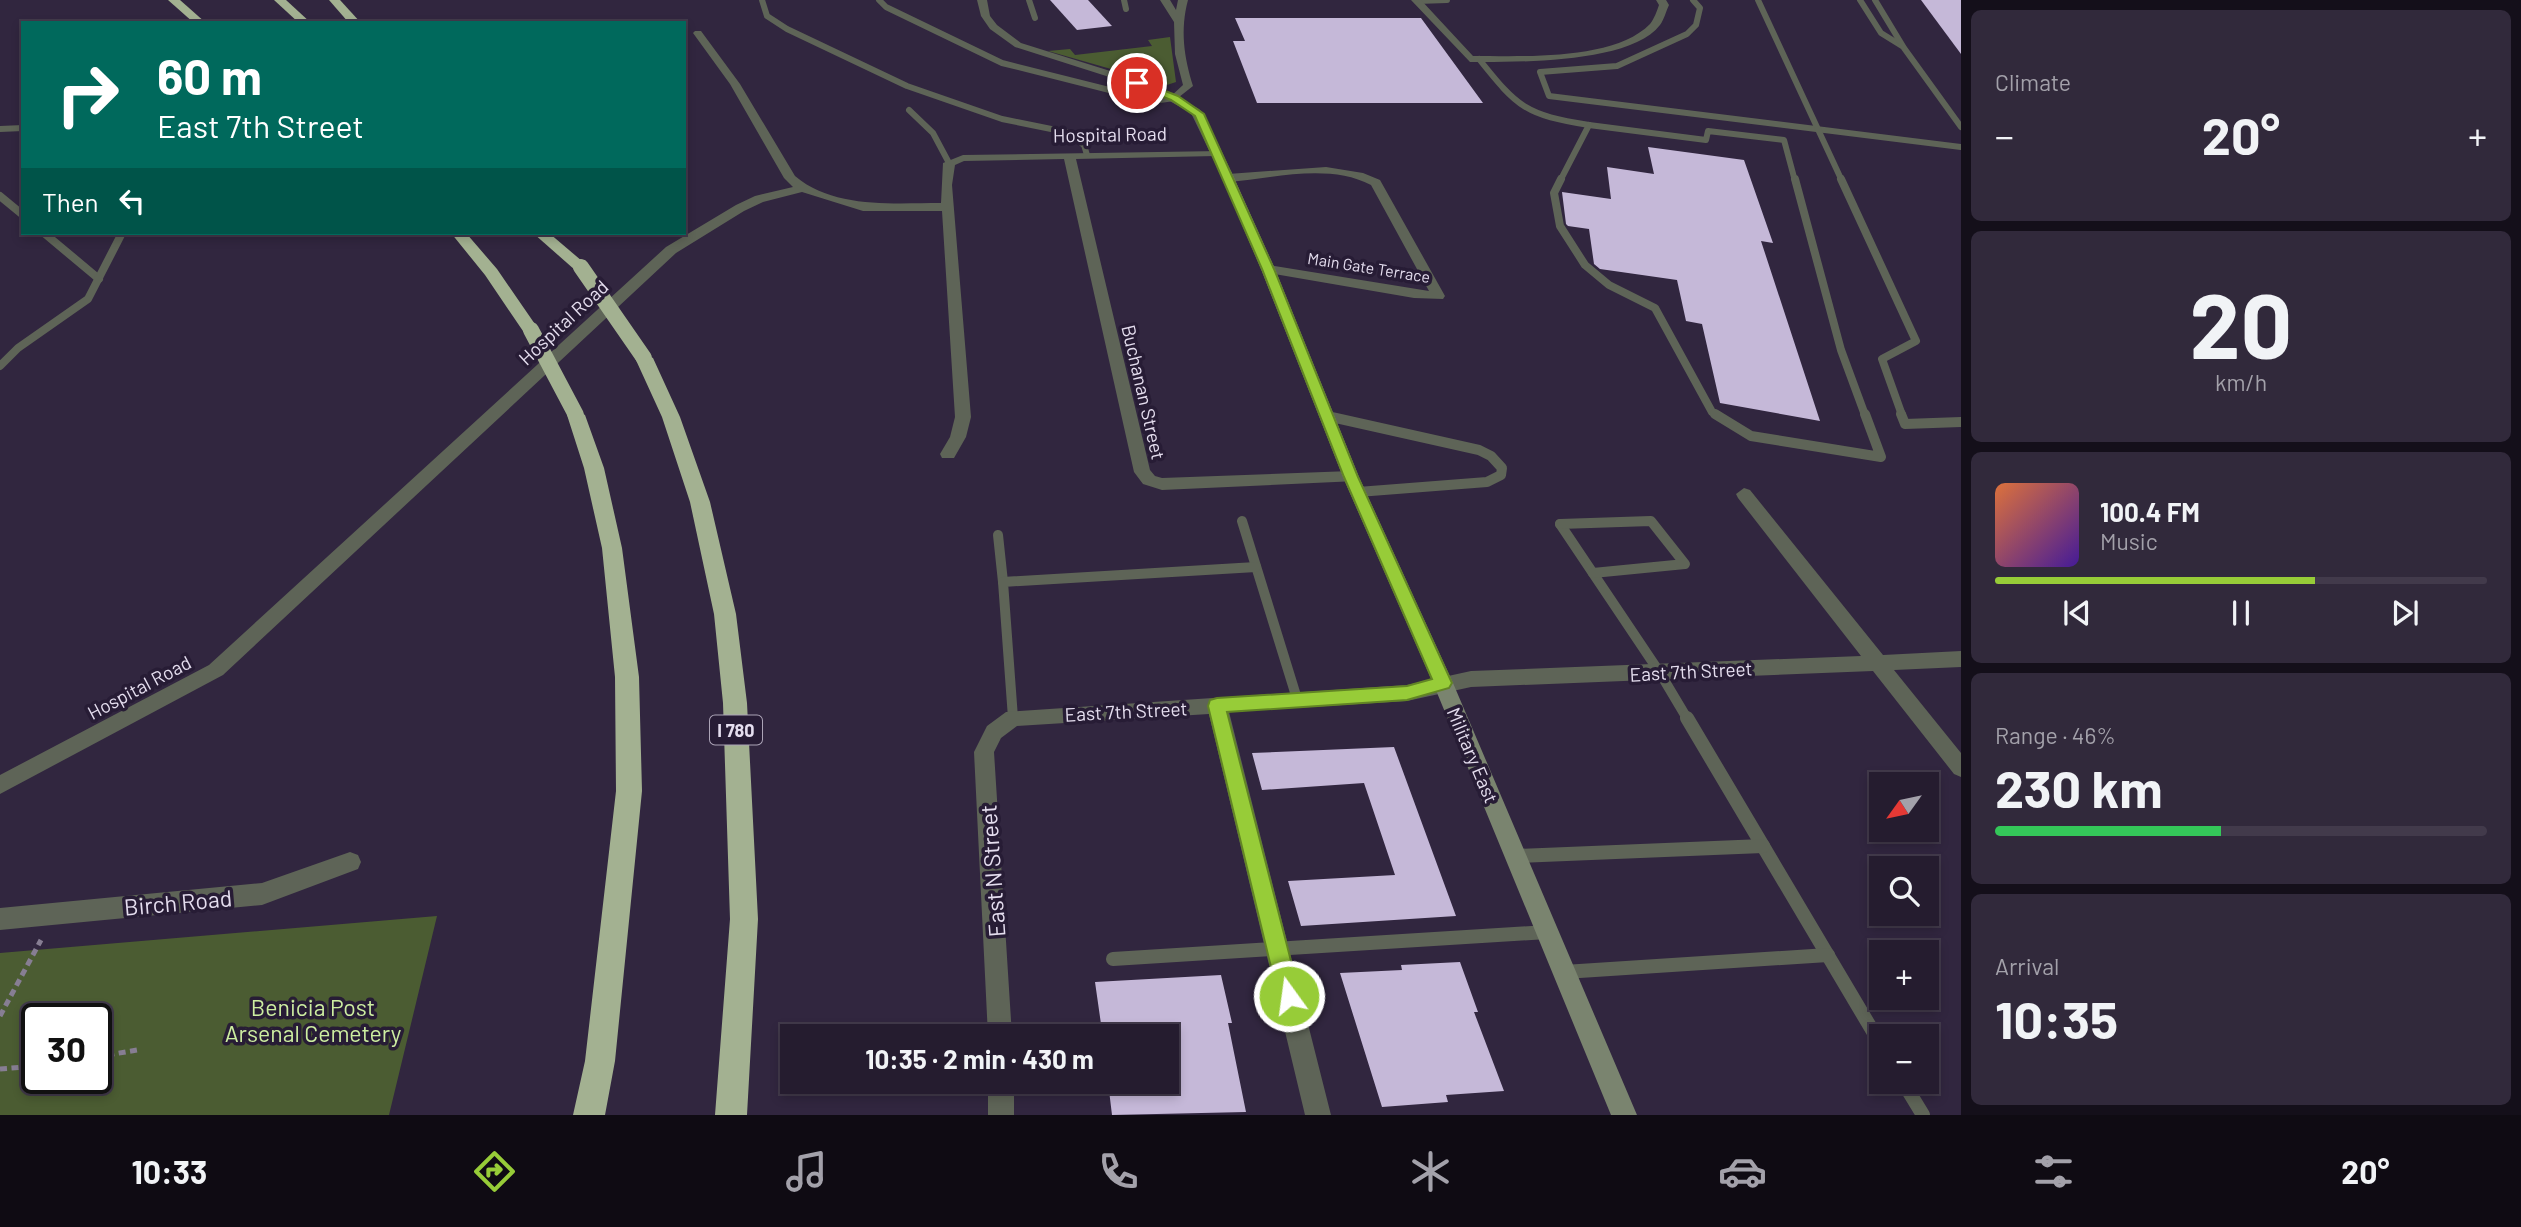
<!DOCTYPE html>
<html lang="en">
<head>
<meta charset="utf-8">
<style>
  :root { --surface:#251c2f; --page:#31293b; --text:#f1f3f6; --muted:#a3a1aa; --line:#423a4b; --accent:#97cc38 }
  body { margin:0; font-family:Barlow,sans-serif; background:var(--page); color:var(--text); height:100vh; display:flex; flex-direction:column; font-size:26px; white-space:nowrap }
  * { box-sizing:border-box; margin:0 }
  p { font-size:23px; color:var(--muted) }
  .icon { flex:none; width:38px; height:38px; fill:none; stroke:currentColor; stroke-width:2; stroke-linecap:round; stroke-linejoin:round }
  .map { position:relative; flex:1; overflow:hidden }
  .panel { display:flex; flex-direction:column; gap:10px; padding:10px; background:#140f1a; width:560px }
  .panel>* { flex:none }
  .banner { position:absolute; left:21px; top:21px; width:665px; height:214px; border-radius:0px; box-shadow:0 4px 10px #0003,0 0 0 2px var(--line); background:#00695c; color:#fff; overflow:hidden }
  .needle { width:46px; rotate:237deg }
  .buttons { position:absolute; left:1869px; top:772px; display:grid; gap:14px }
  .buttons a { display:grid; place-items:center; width:70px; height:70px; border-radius:0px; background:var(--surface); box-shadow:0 4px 10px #0003,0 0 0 2px var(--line); font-size:35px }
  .speed { position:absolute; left:21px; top:1003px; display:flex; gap:14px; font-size:35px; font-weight:700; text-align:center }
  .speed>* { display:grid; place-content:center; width:91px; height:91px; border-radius:50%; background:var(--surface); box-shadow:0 4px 10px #0003,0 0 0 2px var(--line); line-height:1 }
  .speed .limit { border:4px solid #111; border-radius:10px; background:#fff; color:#111 }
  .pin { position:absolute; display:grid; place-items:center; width:60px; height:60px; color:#fff; margin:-30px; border:4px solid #fff; border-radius:50%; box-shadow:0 2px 7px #0007 }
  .me { position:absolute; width:77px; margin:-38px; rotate:346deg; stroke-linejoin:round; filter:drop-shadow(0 0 5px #0008) }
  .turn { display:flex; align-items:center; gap:24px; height:147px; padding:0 21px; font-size:32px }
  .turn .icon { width:91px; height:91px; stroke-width:2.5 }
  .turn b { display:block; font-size:49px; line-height:60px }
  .then { display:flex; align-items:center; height:66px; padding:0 21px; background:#0003; gap:14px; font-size:26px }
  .big { font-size:52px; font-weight:700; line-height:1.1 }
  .panel .widget { flex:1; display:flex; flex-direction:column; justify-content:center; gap:10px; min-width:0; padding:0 24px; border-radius:10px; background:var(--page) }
  .panel .dial { align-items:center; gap:0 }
  .dial b { font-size:91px; line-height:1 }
  .song { display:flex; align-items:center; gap:21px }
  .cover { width:84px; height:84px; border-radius:10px; background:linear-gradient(135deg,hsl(20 70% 55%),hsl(260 70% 35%)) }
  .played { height:7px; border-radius:4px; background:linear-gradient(90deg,var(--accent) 65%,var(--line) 65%) }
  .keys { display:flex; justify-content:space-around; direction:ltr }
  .heat { display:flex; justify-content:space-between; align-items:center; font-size:38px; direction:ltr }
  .charge { height:10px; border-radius:5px; background:linear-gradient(90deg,#34c759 46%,var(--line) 0) }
  .trip { position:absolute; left:780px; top:1024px; width:399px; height:70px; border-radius:0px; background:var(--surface); box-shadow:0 4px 10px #0003,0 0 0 2px var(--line); font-weight:700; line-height:70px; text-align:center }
  .tabs { display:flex; height:112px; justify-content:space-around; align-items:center; background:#0f0b13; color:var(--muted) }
  .tabs .icon { width:49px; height:49px }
  .tabs .on { color:var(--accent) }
  .tabs b { font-size:32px; color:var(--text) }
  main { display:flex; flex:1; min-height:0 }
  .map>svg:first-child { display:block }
  .green { fill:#4b5c32; fill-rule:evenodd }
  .building { fill:#c5b8d8 }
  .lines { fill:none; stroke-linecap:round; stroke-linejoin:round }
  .path { stroke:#877e93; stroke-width:5; stroke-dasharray:7 4.5; stroke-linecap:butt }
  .service-far3 { stroke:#5e6457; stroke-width:6 }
  .service-far2 { stroke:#5e6457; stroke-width:8 }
  .service-far1 { stroke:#5e6457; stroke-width:10 }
  .service { stroke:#5e6457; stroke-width:14 }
  .minor { fill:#5e6457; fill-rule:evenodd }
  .tertiary { fill:#5e6457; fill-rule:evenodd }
  .secondary { fill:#7a846f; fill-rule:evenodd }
  .motorway { fill:#a3b191; fill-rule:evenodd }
  .motorway-bridge { stroke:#a3b191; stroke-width:16 }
  .route { fill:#97cc38; stroke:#628524; stroke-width:2 }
  .labels { text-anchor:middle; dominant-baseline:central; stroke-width:7; stroke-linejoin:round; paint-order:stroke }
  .far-street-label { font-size:16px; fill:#e5deef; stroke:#271c35 }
  .shield { fill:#271c35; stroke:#aca4b7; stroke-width:2 }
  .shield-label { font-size:18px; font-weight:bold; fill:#e5deef }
  .street-label { font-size:19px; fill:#e5deef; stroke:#271c35 }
  .near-street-label { font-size:23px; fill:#e5deef; stroke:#271c35 }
  .near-park-label { font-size:23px; fill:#cdeea1; stroke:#271c35 }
</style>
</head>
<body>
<main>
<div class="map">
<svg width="1961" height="1115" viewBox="0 0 1961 1115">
  <rect width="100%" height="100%" fill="#31263f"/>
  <g class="green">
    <path d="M1170,37L1176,82L1167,85L1048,51L1070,49L1075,55L1152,46L1148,40Z"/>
    <path d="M437,916L389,1115H0V953ZM37,1018H96V1078H37Z"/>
  </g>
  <g class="building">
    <path d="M1050,0H1088L1112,26L1077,30Z"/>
    <path d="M1921,0H1961V54Z"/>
    <path d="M1235,18H1421L1483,103H1257L1233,41H1245Z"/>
    <path d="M1648,147L1744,160L1773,243L1761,241L1820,421L1720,403L1702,324L1686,321L1677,280L1600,269L1594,264L1589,229L1568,226L1566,224L1562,192L1611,199L1607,167L1654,174Z"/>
    <path d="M1394,747L1456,916L1301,926L1288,881L1395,875L1364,783L1262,790L1252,753Z"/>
    <path d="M1460,962L1478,1012H1474L1504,1091L1446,1095L1448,1102L1382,1107L1340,973L1402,970L1401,965Z"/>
    <path d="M1221,975L1232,1023H1228L1246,1112L1112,1115L1108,1082H1167V1027L1102,1031L1095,982Z"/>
  </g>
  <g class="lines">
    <g class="path">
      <path d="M0,1016L41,940"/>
      <path d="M96,1057L137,1050"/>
      <path d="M0,1069L37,1066"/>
    </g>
    <g class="service-far3">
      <path d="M762,0L767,16L787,29L907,86L1002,119L1066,132L1084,145L1087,155"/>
      <path d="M879,0L886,7L1002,63L1153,101L1174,98"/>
      <path d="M1029,0L1035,18"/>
      <path d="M1124,0L1126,9"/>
      <path d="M1693,0L1700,8L1696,25L1687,34L1617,66L1540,72L1549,96L1961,147"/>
      <path d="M1758,0L1842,181"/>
      <path d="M1860,0L1881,33L1902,46"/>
      <path d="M1875,0L1904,48L1961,127"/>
      <path d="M1417,1L1447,0"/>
      <path d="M1479,59C1518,108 1526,115 1589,125"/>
      <path d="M909,110L933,133L949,163"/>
      <path d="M1589,125L1706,140L1708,131L1784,140L1795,181"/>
      <path d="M0,129L23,128"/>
      <path d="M1560,181L1589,125"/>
    </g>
    <g class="service-far2">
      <path d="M1561,179L1554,193L1560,226L1585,265L1609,285L1655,308L1712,412L1718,415"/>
      <path d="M1795,179L1841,350L1865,415"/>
      <path d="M1841,179L1916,341L1882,359L1902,415"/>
      <path d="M0,196L23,215"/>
      <path d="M44,233L99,279"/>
      <path d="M0,366L18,348L88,299L122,233"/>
    </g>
    <g class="service-far1">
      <path d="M1715,414L1751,436L1881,457L1865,414"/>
      <path d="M1901,414L1905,424L1961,422"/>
      <path d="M1327,416L1479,450L1491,456L1502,468L1501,475L1487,482L1358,492"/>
      <path d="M1242,521L1298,702"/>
      <path d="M1560,524L1660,673L1688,720"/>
      <path d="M1560,524L1651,521L1685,564L1593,573"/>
      <path d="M998,535L1003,582"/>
      <path d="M1013,718L1003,582L1256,567"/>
    </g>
    <g class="service">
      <path d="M1687,718L1881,1045"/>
      <path d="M1516,856L1763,846"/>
      <path d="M1113,959L1547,932"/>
      <path d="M1564,972L1828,955"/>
      <path d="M1903,1082L1923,1115"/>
    </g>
    <g class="minor">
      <path d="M1160,0H1170L1176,10L1178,0H1188C1180,30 1184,57 1193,86L1174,101L1169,98L1183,85L1175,54L1174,22Z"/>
      <path d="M1411,0H1421L1473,56C1521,56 1614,61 1650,24C1654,19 1657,11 1659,5L1656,0H1666L1669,5C1666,11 1664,20 1660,25C1630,64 1515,62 1470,62Z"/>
      <path d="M695,31H701L740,84L795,176C834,209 893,203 941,203L943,163L963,155L1220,151V155L1216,156L1076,159L1150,470L1155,476L1162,478L1351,471L1359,477L1357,481L1162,490L1143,484L1134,472L1064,159L964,161L955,165L952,185L971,417L966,437L954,458H942L940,454L950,437L955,417L942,211H863L802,192L763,202L744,211L676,253L223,675L0,794V775L209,665L666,247L736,205L755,196L793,187L784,178L730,84L693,33Z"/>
      <path d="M1326,167L1363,173L1380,180L1445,296L1443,299L1414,298L1263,272L1261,269L1268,265L1429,291L1371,185C1329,163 1274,178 1228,182L1222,178L1228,174Z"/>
      <path d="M1744,488L1750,490L1883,655L1961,651V667L1894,670L1961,753V777L1954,774L1873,671L1471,687L1407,701L1229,712L1331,1115H1305L1209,714L1017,726L1001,738L994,752L1012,1036H988L974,752L987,726L1006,712L1407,685L1471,671L1861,656L1738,498L1736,494Z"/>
      <path d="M350,852L358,855L361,862L358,869L262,905L0,930V908L262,883Z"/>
      <rect x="988" y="1082" width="26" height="33"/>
    </g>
    <path class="tertiary" d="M977,0H987L990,16L997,25L1021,43L1158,86L1199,109L1204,114L1231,171L1225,174L1219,171L1191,113L1150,90L1015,47L990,29L981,16Z"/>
    <path class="secondary" d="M1225,168L1231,171L1275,269L1359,477L1453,683L1637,1115H1611L1433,683L1343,477L1261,269L1219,171Z"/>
    <g class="motorway">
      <path d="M168,0H180L206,23H194Z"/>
      <path d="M274,0H286L311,23H299Z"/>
      <path d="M329,0H340L361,23H349Z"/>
      <path d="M451,233H466L497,269L539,330L537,334H525L485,275Z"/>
      <path d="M533,233H549L589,267L587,270H575Z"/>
      <path d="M644,353L653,358L680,417L710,502L736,614L747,703L758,919L747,1115H715L730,919L723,703L714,614L690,502L662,417L635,358Z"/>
      <path d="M576,409L585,415L604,468L622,548L639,677L642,791L615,1061L605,1115H573L585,1061L616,791L615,677L602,548L584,468L567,415Z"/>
    </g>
    <g class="motorway-bridge">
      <path d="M581,267L644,358"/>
      <path d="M531,330L576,415"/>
    </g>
  </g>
  <path class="route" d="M1133,81H1140L1178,96L1204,114L1274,269L1358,477L1452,683L1449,688L1407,700L1227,712L1300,996L1297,1004L1289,1007L1281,1004L1278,996L1208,706L1210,700L1217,698L1407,686L1432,679L1344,477L1262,269L1195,116L1171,100L1133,85Z"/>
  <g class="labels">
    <g class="far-street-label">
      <text transform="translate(1369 267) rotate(9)">Main Gate Terrace</text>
    </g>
    <rect class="shield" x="710" y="715.5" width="52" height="29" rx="5"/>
    <g class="shield-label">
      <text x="736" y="730">I 780</text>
    </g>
    <g class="street-label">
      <text transform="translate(1110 134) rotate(-1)">Hospital Road</text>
      <text transform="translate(563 322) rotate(-43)">Hospital Road</text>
      <text transform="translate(1144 392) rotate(77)">Buchanan Street</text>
      <text transform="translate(1691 671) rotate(-3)">East 7th Street</text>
      <text transform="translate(139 687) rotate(-28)">Hospital Road</text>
      <text transform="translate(1126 711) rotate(-3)">East 7th Street</text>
      <text transform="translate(1473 755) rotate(67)">Military East</text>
    </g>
    <g class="near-street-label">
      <text transform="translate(992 871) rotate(-94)">East N Street</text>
      <text transform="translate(178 902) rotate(-5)">Birch Road</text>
    </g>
    <g class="near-park-label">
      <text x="313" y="1007">Benicia Post<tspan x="313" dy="26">Arsenal Cemetery</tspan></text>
    </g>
  </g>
</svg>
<div class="buttons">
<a><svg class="needle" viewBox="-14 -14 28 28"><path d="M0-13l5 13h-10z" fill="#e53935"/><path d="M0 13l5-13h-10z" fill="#a3a1aa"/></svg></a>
<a><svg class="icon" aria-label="search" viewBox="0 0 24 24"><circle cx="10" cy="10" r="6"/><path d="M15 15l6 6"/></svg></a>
<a>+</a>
<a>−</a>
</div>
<div class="speed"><div class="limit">30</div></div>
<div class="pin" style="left:1137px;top:83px;background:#d93025"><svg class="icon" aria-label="arrive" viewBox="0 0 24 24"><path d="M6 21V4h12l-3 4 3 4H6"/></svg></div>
<svg class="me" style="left:1289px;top:996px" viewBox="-20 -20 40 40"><circle r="17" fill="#97cc38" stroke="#fff" stroke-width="3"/><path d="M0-11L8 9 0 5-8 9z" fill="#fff"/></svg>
<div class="trip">10:35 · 2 min · 430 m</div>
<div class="banner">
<div class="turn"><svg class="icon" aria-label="right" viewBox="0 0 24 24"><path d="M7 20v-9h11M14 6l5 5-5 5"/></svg><div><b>60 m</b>East 7th Street</div></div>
<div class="then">Then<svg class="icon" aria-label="left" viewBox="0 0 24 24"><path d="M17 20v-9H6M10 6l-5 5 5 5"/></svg></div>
</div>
</div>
<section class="panel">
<div class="widget"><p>Climate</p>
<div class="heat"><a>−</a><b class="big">20°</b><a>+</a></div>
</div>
<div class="widget dial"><b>20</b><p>km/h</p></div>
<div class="widget">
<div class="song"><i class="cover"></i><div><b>100.4 FM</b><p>Music</p></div></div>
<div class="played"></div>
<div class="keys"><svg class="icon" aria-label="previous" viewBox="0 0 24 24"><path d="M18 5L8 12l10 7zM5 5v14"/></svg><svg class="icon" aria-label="pause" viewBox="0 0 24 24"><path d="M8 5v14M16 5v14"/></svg><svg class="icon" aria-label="next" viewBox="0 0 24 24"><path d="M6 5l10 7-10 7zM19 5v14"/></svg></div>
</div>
<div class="widget"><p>Range · 46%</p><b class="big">230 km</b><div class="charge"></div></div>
<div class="widget"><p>Arrival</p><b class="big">10:35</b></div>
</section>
</main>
<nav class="tabs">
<b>10:33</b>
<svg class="icon on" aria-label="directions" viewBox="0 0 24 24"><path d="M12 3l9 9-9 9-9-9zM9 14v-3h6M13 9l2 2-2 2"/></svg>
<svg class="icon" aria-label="music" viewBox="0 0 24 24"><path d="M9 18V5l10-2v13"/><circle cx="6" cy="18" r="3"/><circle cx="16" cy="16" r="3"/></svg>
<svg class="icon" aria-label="phone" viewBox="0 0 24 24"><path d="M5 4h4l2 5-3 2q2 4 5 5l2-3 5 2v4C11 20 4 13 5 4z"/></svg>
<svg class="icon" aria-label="climate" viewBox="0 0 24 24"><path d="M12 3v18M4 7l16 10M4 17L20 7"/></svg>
<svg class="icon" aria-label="car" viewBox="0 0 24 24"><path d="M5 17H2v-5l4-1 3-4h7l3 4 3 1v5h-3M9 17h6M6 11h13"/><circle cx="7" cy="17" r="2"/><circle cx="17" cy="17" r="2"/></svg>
<svg class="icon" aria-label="filters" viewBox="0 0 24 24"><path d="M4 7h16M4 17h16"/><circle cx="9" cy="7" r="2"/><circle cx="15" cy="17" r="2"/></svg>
<b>20°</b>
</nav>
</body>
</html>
